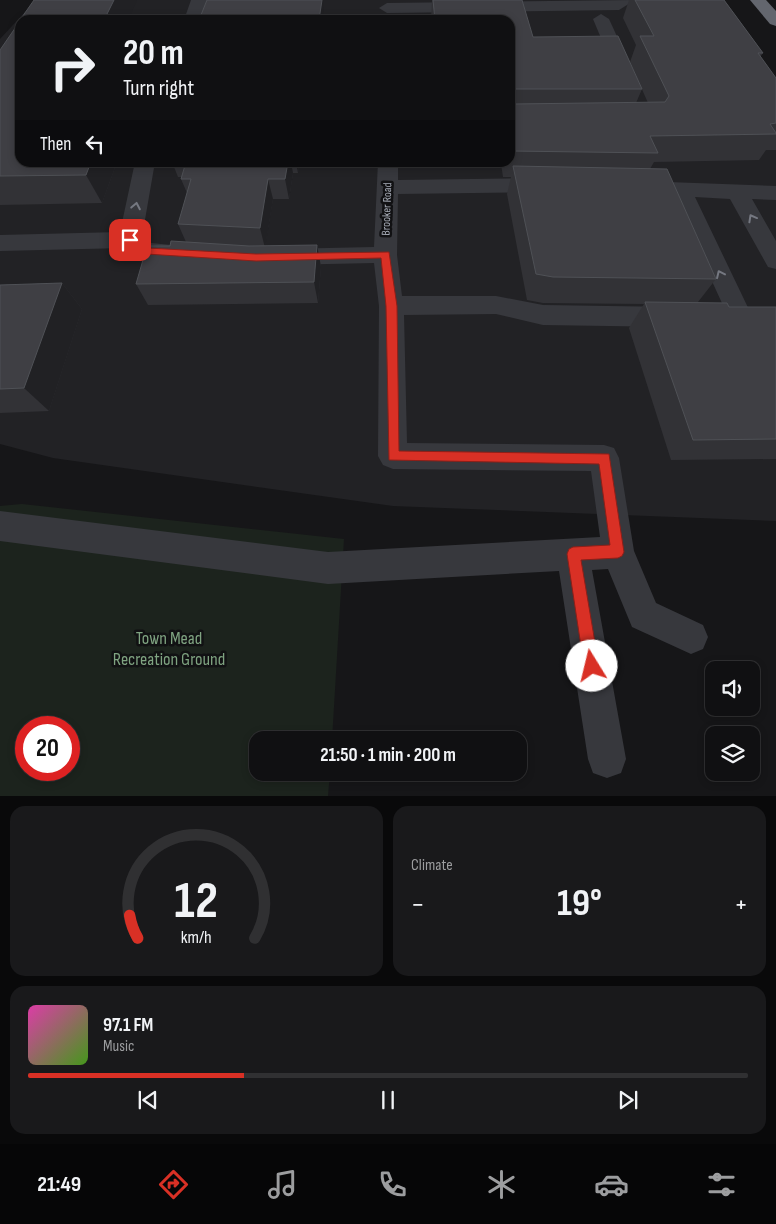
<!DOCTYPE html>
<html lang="en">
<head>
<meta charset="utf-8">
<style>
  :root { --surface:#101012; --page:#19191b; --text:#f1f3f6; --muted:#9c9d9f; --line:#303032; --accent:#d93025 }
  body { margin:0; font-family:"Sofia Sans Condensed",sans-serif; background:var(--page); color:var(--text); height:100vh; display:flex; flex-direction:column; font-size:19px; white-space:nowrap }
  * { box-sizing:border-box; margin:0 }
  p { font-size:16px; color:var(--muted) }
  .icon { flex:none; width:28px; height:28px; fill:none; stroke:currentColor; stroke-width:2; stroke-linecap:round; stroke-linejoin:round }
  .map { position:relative; height:796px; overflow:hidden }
  .details { display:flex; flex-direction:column; gap:10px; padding:10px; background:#09090a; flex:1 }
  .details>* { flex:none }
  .hud { position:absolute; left:15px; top:15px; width:500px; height:152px; border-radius:15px; box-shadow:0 2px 8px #0003,0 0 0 1px var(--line); background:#101012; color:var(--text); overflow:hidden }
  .controls { position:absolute; left:705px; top:661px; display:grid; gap:10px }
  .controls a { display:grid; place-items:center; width:55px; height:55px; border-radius:10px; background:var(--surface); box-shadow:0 2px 8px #0003,0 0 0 1px var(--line); font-size:25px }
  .speed { position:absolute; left:15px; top:716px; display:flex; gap:10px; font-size:25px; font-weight:700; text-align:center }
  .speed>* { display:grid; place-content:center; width:65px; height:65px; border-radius:50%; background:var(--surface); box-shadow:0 2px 8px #0003,0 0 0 1px var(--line); line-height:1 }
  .speed .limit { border:8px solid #d22; background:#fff; color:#111 }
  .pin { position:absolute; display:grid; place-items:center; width:42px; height:42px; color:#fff; margin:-21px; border-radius:10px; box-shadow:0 2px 8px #0006 }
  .me { position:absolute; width:55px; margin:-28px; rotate:351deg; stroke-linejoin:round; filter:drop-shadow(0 0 4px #0008) }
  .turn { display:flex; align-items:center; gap:18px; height:105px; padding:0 25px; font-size:22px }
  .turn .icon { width:65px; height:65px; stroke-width:2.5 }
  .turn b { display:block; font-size:35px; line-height:42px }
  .then { display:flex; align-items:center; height:48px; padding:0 25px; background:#0003; gap:10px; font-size:19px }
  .big { font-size:38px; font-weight:700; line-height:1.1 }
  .details .card { flex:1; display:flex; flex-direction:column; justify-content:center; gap:8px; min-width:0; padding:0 18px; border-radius:15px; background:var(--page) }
  .details .dial { align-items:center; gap:0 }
  .dial svg { height:130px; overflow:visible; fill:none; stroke:var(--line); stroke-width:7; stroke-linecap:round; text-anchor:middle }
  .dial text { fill:var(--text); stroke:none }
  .song { display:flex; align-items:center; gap:15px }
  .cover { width:60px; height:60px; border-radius:8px; background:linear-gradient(135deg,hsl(320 70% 55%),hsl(100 70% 35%)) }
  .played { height:5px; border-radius:2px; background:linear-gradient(90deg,var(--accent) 30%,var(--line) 30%) }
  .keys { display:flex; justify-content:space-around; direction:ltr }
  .heat { display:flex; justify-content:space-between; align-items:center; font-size:28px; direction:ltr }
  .details .tiles { flex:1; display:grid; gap:10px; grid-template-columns:1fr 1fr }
  .card:last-child { grid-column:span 2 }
  .trip { position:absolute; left:249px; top:731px; width:278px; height:50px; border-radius:15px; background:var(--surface); box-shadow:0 2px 8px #0003,0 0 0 1px var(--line); font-weight:700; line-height:50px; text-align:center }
  .tabs { display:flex; height:80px; justify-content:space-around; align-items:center; background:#060607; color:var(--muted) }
  .tabs .icon { width:35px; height:35px }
  .tabs .selected { color:var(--accent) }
  .tabs b { font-size:22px; color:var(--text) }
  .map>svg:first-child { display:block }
  .built { fill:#222225; fill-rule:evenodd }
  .green { fill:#1c231d; fill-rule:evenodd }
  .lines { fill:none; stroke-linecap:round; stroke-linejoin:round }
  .minor { fill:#37383d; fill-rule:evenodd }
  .highway { fill:#63666e; fill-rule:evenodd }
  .wall { fill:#323236 }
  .shaded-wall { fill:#212124 }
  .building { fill:#3f3f44; stroke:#4f5156 }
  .oneway { stroke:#757881 }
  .route { fill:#d93025; stroke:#8d1f18 }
  .labels { text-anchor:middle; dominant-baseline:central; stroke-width:5; stroke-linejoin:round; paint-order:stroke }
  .far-street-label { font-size:12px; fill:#a8adb8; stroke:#111113 }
  .near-park-label { font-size:18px; fill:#7fa381; stroke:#111113 }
</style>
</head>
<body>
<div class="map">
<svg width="776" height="797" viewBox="0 0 776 797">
  <rect width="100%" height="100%" fill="#161618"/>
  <path class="built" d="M36,0H715L776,97V521L393,506L53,458L0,444V39ZM20,20H510V162H20Z"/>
  <path class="green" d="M22,504L344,539L332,740H258V772L330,773L328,796L0,797V506ZM26,728H69V770H26Z"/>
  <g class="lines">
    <g class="minor">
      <path d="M191,0H207L200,20H184Z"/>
      <path d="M635,0L619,10L387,13L379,8L387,3Z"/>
      <path d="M601,14L609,19L632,69L629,73H617L614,69L593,19Z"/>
      <path d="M135,162H155L142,237L151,243L192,247L195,253L192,259C170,265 144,261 125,248L0,251V235L120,232Z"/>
      <path d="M378,162H398V180L547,178L554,180L557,185L554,190L547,192L398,194L397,255L402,296H496L543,305L674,307L683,310L686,317L683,324L674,327L543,325L496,314L404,315L407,443L604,445L614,448L619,458L634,551L656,603L703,625L708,637L703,649L691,654L632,627L608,569L592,570L626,759L621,773L607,778L593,773L588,759L559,571L328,584L0,541V511L328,552L600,537L591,471L393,469L383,465L378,456L379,306L374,263L282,265L274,263L270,257L274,251L282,249L374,247Z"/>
      <path d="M640,181L776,186V200L752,199L776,241V269L768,267L730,199L695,197L753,318L750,325L741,328L732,325L673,196L633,193L630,188L633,183Z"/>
    </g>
    <path class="highway" d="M750,0H766L776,11V26L770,24Z"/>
  </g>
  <g class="wall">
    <path d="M432,0H522L533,37L642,89L636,103H648L630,62L636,45L623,18L629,0H724L763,53L760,57L776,78V150H766L759,160L654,162L650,169L716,279L698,302L729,307H776V459L671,460L629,328L644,304L543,303L527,300L507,194L511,177H503L501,164H446V162H510V20H431Z"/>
    <path d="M0,50L20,162H117L102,203L0,205Z"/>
    <path d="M172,162H299L298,173H293L289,199H273L265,246L317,245L321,267L318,303L148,305L136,284L170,246L186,242L178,224L187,193L181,179L182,177H178Z"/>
    <path d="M62,283L82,309L49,411L0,413V285Z"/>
  </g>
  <g class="shaded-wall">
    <path d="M114,0H137L128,20H104Z"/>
    <path d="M322,0H323L324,14V20H319Z"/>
    <path d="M91,162H117L102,203L86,175Z"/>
    <path d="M288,162H291L293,173L289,199L285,179Z"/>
    <path d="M296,162H299L298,173Z"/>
    <path d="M268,179L273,199L265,248L260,228Z"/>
    <path d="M317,245L321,267L318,303L314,282Z"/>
    <path d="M62,283L82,309L49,411L24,388Z"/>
  </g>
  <g class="building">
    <path d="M34,0H114L104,20H20Z"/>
    <path d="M207,0H322L319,20H199Z"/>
    <path d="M433,0H522L533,37L618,36L642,89H515L514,104L665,102L669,96L640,36H654L635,0H724L763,53H758L776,78V123L770,124L776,133V134L650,136L658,153L510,151V20H435Z"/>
    <path d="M20,21V162H91L86,175L0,176V50Z"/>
    <path d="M186,162H288L285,179H268L260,228L178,224L191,179H181Z"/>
    <path d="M513,166L667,169L716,279L553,277L536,274Z"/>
    <path d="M171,241L249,246L317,245L314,282L136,284L147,246H170Z"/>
    <path d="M62,283L24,388L0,389V285Z"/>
    <path d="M645,302L727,303L729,307H776V439L693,440Z"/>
  </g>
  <defs><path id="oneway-chevron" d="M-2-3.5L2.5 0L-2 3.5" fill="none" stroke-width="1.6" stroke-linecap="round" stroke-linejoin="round" transform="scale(1.25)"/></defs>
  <g class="oneway">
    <use href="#oneway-chevron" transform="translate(136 206) rotate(-79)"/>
    <use href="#oneway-chevron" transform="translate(752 218) rotate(-119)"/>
    <use href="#oneway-chevron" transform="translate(720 274) rotate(-115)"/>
  </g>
  <path class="route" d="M130,237L148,248L256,254L389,252L397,306L399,451L609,454L624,552L622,556L618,558L581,560L599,666L597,671L592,673L587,671L584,666L567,554L569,549L573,547L610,545L599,464L389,460L386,306L381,258L256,261L146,254L126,242L125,240Z"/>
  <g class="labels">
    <g class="far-street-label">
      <text transform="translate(387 209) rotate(-88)">Brooker Road</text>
    </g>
    <g class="near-park-label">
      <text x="169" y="638">Town Mead<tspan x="169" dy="21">Recreation Ground</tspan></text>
    </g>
  </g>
</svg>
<div class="controls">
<a><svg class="icon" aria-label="sound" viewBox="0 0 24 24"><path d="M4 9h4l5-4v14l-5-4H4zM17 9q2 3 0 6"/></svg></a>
<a><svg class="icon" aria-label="layers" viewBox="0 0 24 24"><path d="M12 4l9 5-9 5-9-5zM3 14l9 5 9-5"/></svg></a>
</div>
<div class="speed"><div class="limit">20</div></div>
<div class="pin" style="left:130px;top:240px;background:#d93025"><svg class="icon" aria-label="arrive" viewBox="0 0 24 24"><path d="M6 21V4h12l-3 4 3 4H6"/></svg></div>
<svg class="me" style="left:592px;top:666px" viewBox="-20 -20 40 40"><circle r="19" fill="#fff"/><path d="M0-13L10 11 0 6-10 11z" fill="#d93025"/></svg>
<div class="trip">21:50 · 1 min · 200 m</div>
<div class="hud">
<div class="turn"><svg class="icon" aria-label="right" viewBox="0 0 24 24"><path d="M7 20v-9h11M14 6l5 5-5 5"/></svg><div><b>20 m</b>Turn right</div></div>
<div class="then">Then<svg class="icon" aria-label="left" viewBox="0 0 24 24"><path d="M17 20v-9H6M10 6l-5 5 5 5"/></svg></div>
</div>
</div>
<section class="details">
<div class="tiles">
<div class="card dial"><svg viewBox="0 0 100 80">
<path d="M14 69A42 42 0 1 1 86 69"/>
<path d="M14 69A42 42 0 0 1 9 55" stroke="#d93025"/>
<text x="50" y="56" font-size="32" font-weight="700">12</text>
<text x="50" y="72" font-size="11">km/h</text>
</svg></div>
<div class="card"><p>Climate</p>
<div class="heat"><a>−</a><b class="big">19°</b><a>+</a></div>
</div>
<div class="card">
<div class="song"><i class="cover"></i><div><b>97.1 FM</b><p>Music</p></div></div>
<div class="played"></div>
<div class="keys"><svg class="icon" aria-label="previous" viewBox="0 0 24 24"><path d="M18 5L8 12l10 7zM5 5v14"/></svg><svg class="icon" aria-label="pause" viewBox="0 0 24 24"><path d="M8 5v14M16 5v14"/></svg><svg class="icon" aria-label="next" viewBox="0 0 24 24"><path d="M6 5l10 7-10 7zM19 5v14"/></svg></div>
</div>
</div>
</section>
<nav class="tabs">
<b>21:49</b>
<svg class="icon selected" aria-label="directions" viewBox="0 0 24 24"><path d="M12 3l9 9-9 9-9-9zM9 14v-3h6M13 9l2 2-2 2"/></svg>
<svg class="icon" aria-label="music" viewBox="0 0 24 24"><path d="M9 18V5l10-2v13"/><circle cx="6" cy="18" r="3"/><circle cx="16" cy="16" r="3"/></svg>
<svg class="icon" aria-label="phone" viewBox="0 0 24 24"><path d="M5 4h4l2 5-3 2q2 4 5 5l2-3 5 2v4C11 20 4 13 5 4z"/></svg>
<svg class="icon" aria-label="climate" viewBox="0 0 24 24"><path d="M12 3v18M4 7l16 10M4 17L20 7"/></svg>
<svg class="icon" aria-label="car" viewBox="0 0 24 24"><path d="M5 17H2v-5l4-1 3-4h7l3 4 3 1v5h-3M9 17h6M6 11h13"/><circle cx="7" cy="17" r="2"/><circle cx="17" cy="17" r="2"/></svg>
<svg class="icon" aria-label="filters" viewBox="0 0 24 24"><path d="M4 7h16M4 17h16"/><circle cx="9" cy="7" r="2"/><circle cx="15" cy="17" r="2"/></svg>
</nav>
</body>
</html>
